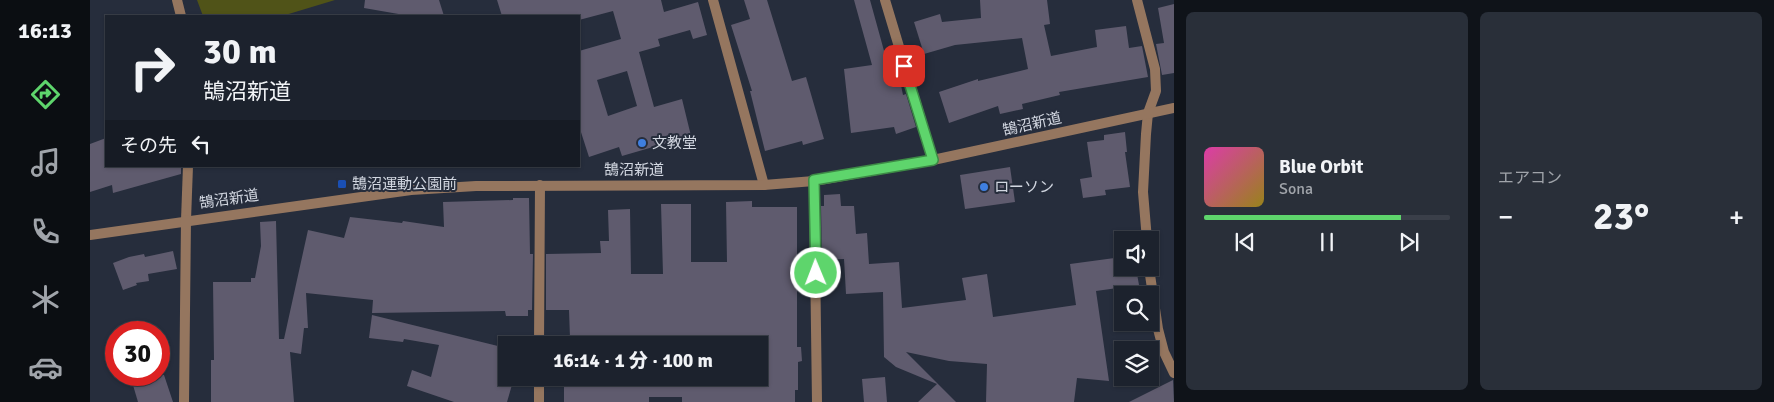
<!DOCTYPE html>
<html lang="ja">
<head>
<meta charset="utf-8">
<style>
  :root { --surface:#1c222d; --page:#292f39; --text:#f1f3f6; --muted:#a0a4aa; --line:#3a3f49; --accent:#5ed56c }
  body { margin:0; font-family:Signika,"Noto Sans JP",sans-serif; background:var(--page); color:var(--text); height:100vh; display:flex; flex-direction:column; font-size:19px; white-space:nowrap }
  * { box-sizing:border-box; margin:0 }
  p { font-size:16px; color:var(--muted) }
  .icon { flex:none; width:28px; height:28px; fill:none; stroke:currentColor; stroke-width:2; stroke-linecap:round; stroke-linejoin:round }
  .map { position:relative; flex:1; overflow:hidden }
  .side { display:flex; flex-direction:column; gap:12px; padding:12px; background:#0f1319; width:600px }
  .side>* { flex:none }
  .top-card { position:absolute; left:15px; top:15px; width:475px; height:152px; border-radius:0px; box-shadow:0 1px 4px #0004,0 0 0 1px var(--line); background:#1c222d; color:var(--text); overflow:hidden }
  .tools { position:absolute; left:1024px; top:231px; display:grid; gap:10px }
  .tools a { display:grid; place-items:center; width:45px; height:45px; border-radius:0px; background:var(--surface); box-shadow:0 1px 4px #0004,0 0 0 1px var(--line); font-size:25px }
  .speed { position:absolute; left:15px; top:321px; display:flex; gap:10px; font-size:25px; font-weight:700; text-align:center }
  .speed>* { display:grid; place-content:center; width:65px; height:65px; border-radius:50%; background:var(--surface); box-shadow:0 1px 4px #0004,0 0 0 1px var(--line); line-height:1 }
  .speed .limit { border:8px solid #d22; background:#fff; color:#111 }
  .pin { position:absolute; display:grid; place-items:center; width:42px; height:42px; color:#fff; margin:-21px; border-radius:10px; box-shadow:0 2px 8px #0006 }
  .me { position:absolute; width:55px; margin:-28px; rotate:359deg; stroke-linejoin:round; filter:drop-shadow(0 0 4px #0008) }
  .turn { display:flex; align-items:center; gap:18px; height:105px; padding:0 15px; font-size:22px }
  .turn .icon { width:65px; height:65px; stroke-width:2.5 }
  .turn b { display:block; font-size:35px; line-height:42px }
  .then { display:flex; align-items:center; height:48px; padding:0 15px; background:#0003; gap:10px; font-size:19px }
  .big { font-size:38px; font-weight:800; line-height:1.1 }
  .side .tile { flex:1; display:flex; flex-direction:column; justify-content:center; gap:8px; min-width:0; padding:0 18px; border-radius:8px; background:var(--page) }
  .song { display:flex; align-items:center; gap:15px }
  .cover { width:60px; height:60px; border-radius:8px; background:linear-gradient(135deg,hsl(320 70% 55%),hsl(50 70% 35%)) }
  .played { height:5px; border-radius:2px; background:linear-gradient(90deg,var(--accent) 80%,var(--line) 80%) }
  .keys { display:flex; justify-content:space-around; direction:ltr }
  .heat { display:flex; justify-content:space-between; align-items:center; font-size:28px; direction:ltr }
  .side .tiles { flex:1; display:grid; gap:12px; grid-template-columns:repeat(2,1fr) }
  .trip { position:absolute; left:408px; top:336px; width:270px; height:50px; border-radius:0px; background:var(--surface); box-shadow:0 1px 4px #0004,0 0 0 1px var(--line); font-weight:800; line-height:50px; text-align:center }
  main { display:flex; flex:1; min-height:0 }
  .dock { display:flex; flex-direction:column; width:90px; justify-content:space-around; align-items:center; background:#0b0e12; color:var(--muted) }
  .dock .icon { width:35px; height:35px }
  .dock .on { color:var(--accent) }
  .dock b { font-size:22px; color:var(--text) }
  .map>svg:first-child { display:block }
  .green { fill:#505318 }
  .building { fill:#5f5b6e; fill-rule:evenodd }
  .lines { fill:none; stroke-linecap:round; stroke-linejoin:round }
  .minor { stroke:#95765f; stroke-width:10 }
  .tertiary { stroke:#95765f; stroke-width:10 }
  .route-casing { stroke:#3d8a46; stroke-width:12 }
  .route { stroke:#5ed56c; stroke-width:9 }
  .shop-dot { fill:#3f7fe0; stroke:#262d3c; stroke-width:2 }
  .transit-dot { fill:#1a4fb4; stroke:#262d3c; stroke-width:2 }
  .labels { text-anchor:middle; dominant-baseline:central; stroke-width:4; stroke-linejoin:round; paint-order:stroke }
  .street-label { font-size:15px; fill:#d2d7e1; stroke:#262d3c }
  .poi-label { font-size:15px; fill:#d2d7e1; stroke:#262d3c; text-anchor:start }
</style>
</head>
<body>
<main>
<nav class="dock">
<b>16:13</b>
<svg class="icon on" aria-label="directions" viewBox="0 0 24 24"><path d="M12 3l9 9-9 9-9-9zM9 14v-3h6M13 9l2 2-2 2"/></svg>
<svg class="icon" aria-label="music" viewBox="0 0 24 24"><path d="M9 18V5l10-2v13"/><circle cx="6" cy="18" r="3"/><circle cx="16" cy="16" r="3"/></svg>
<svg class="icon" aria-label="phone" viewBox="0 0 24 24"><path d="M5 4h4l2 5-3 2q2 4 5 5l2-3 5 2v4C11 20 4 13 5 4z"/></svg>
<svg class="icon" aria-label="climate" viewBox="0 0 24 24"><path d="M12 3v18M4 7l16 10M4 17L20 7"/></svg>
<svg class="icon" aria-label="car" viewBox="0 0 24 24"><path d="M5 17H2v-5l4-1 3-4h7l3 4 3 1v5h-3M9 17h6M6 11h13"/><circle cx="7" cy="17" r="2"/><circle cx="17" cy="17" r="2"/></svg>
</nav>
<div class="map">
<svg width="1084" height="402" viewBox="0 0 1084 402">
  <rect width="100%" height="100%" fill="#262d3c"/>
  <path class="green" d="M107,0H245L192,16H113Z"/>
  <g class="building">
    <path d="M275,0H349L354,16H320L274,8Z"/>
    <path d="M407,0H571L574,12L608,2L617,35L603,39L600,30L568,39L570,46L549,52L564,107L592,99L601,136L532,156L529,147L499,157L489,126V51L531,39L523,11L489,20V16H412ZM537,71L547,106L518,116L507,80Z"/>
    <path d="M654,0H677L702,81L716,77L734,139L713,145L712,141L675,151L660,91H662L641,25L660,19Z"/>
    <path d="M764,0H780L796,58L805,56L813,95L816,94L826,127L806,134L804,127L761,133L754,69L782,65Z"/>
    <path d="M890,0H957L960,24L954,25L961,56L1007,47L1005,30L1036,26L1039,48L1052,46L1058,77L969,92L970,95L932,104L933,109L910,114L908,106L859,123L849,92L888,79V81L938,69L932,38L865,45L834,54L824,22L850,14L852,22L891,18Z"/>
    <path d="M1084,4V73L1072,75L1066,44L1074,43L1068,8Z"/>
    <path d="M1035,132L1037,152H1035L1040,187L1015,190L1016,195L993,198L990,179L1002,177L997,142L1014,140V135Z"/>
    <path d="M16,138V166H91V174L23,193L22,185L0,192V144Z"/>
    <path d="M920,167L925,202L875,209L870,175Z"/>
    <path d="M750,194L751,206H764L766,234L777,233L779,264L809,262L812,308L876,300L872,278L897,274L903,317L986,305L980,264L1032,257V268H1046L1049,285L1006,291L1019,381L987,378L984,402H896L897,364L859,361L816,352L866,402H828L847,384L806,367L794,357L793,292L756,294L754,259L732,260L731,206H734V195Z"/>
    <path d="M423,198H439L440,254H443L442,310H438V316H416L415,311L282,313L283,300L216,293L218,328H214L211,354L200,352L204,402H121V360H124L123,282H161V278H165L171,246L170,222L186,221L189,339H194L218,230L254,238L260,217L312,223L313,221L354,227L353,202L423,200Z"/>
    <path d="M662,201V207H707V347H711L712,361L708,362V390H705V402H592V397H559V402H474V385H510V380L566,378H669V345H612V340L550,341L526,342V345H501V338H480L479,310H456V254L511,253L510,241H519L518,210L540,209L541,274H573L571,204H601V262H637L636,202Z"/>
    <path d="M83,251L87,269L58,274L59,281L46,283L47,285L33,290L23,263L39,257L54,254L55,257Z"/>
    <path d="M282,315L416,348V378H424L417,402H364L317,386L322,370L341,377L349,345L314,339L313,342L279,338Z"/>
    <path d="M40,375H74L83,402H48Z"/>
    <path d="M795,377L797,402H774L772,379Z"/>
    <path d="M1083,380L1084,402H1039Z"/>
  </g>
  <g class="lines">
    <g class="minor">
      <path d="M87,0L91,16"/>
      <path d="M623,0L674,185"/>
      <path d="M795,0L843,160"/>
      <path d="M1047,0L1065,69L1066,91L1058,113L1056,134L1053,192L1057,240"/>
      <path d="M724,181L727,402"/>
      <path d="M96,220L98,166"/>
      <path d="M1059,268L1068,329L1074,352L1084,373"/>
      <path d="M449,345L450,185"/>
      <path d="M449,402V378"/>
    </g>
    <g class="tertiary">
      <path d="M0,235L321,190L386,186L674,185L724,181L843,160L1084,108"/>
      <path d="M94,402L96,220"/>
    </g>
  </g>
  <g class="lines">
    <defs>
      <path id="route" d="M726,273L724,180L843,160L814,66"/>
    </defs>
    <use href="#route" class="route-casing"/>
    <use href="#route" class="route"/>
  </g>
  <g class="shop-dot">
    <circle cx="552" cy="143" r="5"/>
    <circle cx="894" cy="187" r="5"/>
  </g>
  <rect class="transit-dot" x="247" y="179" width="10" height="10" rx="2.5"/>
  <g class="labels">
    <g class="street-label">
      <text transform="translate(942 124) rotate(-13)">鵠沼新道</text>
      <text x="544" y="170">鵠沼新道</text>
      <text transform="translate(139 199) rotate(-8)">鵠沼新道</text>
    </g>
    <g class="poi-label">
      <text x="562" y="143">文教堂</text>
      <text x="262" y="184">鵠沼運動公園前</text>
      <text x="904" y="187">ローソン</text>
    </g>
  </g>
</svg>
<div class="tools">
<a><svg class="icon" aria-label="sound" viewBox="0 0 24 24"><path d="M4 9h4l5-4v14l-5-4H4zM17 9q2 3 0 6"/></svg></a>
<a><svg class="icon" aria-label="search" viewBox="0 0 24 24"><circle cx="10" cy="10" r="6"/><path d="M15 15l6 6"/></svg></a>
<a><svg class="icon" aria-label="layers" viewBox="0 0 24 24"><path d="M12 4l9 5-9 5-9-5zM3 14l9 5 9-5"/></svg></a>
</div>
<div class="speed"><div class="limit">30</div></div>
<div class="pin" style="left:814px;top:66px;background:#d93025"><svg class="icon" aria-label="arrive" viewBox="0 0 24 24"><path d="M6 21V4h12l-3 4 3 4H6"/></svg></div>
<svg class="me" style="left:726px;top:273px" viewBox="-20 -20 40 40"><circle r="17" fill="#5ed56c" stroke="#fff" stroke-width="3"/><path d="M0-11L8 9 0 5-8 9z" fill="#fff"/></svg>
<div class="trip">16:14 · 1 分 · 100 m</div>
<div class="top-card">
<div class="turn"><svg class="icon" aria-label="right" viewBox="0 0 24 24"><path d="M7 20v-9h11M14 6l5 5-5 5"/></svg><div><b>30 m</b>鵠沼新道</div></div>
<div class="then">その先<svg class="icon" aria-label="left" viewBox="0 0 24 24"><path d="M17 20v-9H6M10 6l-5 5 5 5"/></svg></div>
</div>
</div>
<section class="side">
<div class="tiles">
<div class="tile">
<div class="song"><i class="cover"></i><div><b>Blue Orbit</b><p>Sona</p></div></div>
<div class="played"></div>
<div class="keys"><svg class="icon" aria-label="previous" viewBox="0 0 24 24"><path d="M18 5L8 12l10 7zM5 5v14"/></svg><svg class="icon" aria-label="pause" viewBox="0 0 24 24"><path d="M8 5v14M16 5v14"/></svg><svg class="icon" aria-label="next" viewBox="0 0 24 24"><path d="M6 5l10 7-10 7zM19 5v14"/></svg></div>
</div>
<div class="tile"><p>エアコン</p>
<div class="heat"><a>−</a><b class="big">23°</b><a>+</a></div>
</div>
</div>
</section>
</main>
</body>
</html>
